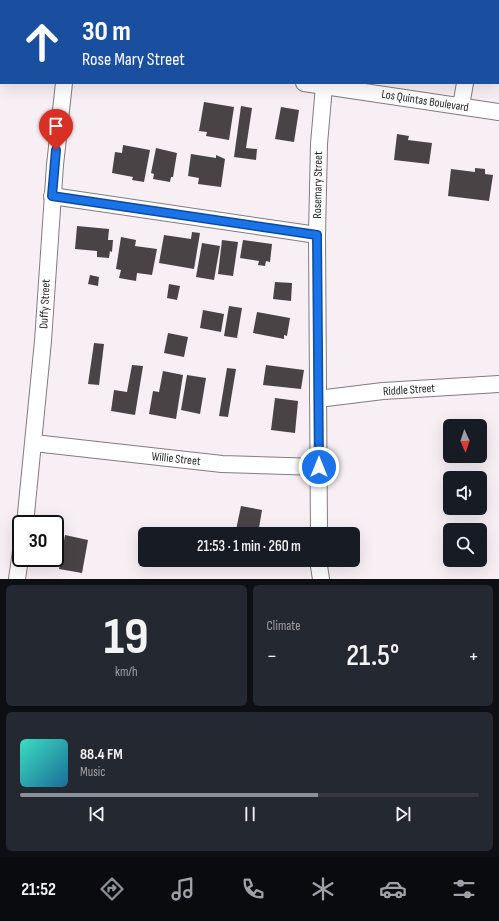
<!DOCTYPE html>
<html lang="en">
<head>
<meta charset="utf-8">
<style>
  :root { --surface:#171b24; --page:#242831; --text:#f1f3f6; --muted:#9ea1a6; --line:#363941; --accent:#8c9099 }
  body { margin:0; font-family:"Sofia Sans Condensed",sans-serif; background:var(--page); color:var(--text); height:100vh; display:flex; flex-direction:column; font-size:15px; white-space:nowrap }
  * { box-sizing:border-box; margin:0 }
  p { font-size:13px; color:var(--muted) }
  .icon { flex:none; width:22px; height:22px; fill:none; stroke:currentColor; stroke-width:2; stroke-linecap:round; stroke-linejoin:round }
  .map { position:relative; height:579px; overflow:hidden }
  .sheet { display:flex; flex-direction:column; gap:6px; padding:6px; background:#0d0f14; flex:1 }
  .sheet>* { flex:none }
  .top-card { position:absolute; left:0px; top:0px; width:499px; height:84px; box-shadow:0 4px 16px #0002; background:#1a4fa0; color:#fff; overflow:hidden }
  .needle { width:26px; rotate:177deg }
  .buttons { position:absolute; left:443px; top:419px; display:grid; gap:8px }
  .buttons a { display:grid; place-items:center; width:44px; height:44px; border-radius:6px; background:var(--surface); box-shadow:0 4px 16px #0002; font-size:20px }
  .speed { position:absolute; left:12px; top:515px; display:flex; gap:8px; font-size:20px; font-weight:700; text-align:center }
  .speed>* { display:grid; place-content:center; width:52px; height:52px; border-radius:50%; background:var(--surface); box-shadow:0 4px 16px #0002; line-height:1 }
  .speed .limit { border:2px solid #111; border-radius:6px; background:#fff; color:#111 }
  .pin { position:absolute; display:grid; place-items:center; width:34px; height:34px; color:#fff; margin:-41px -17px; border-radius:50% 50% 50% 0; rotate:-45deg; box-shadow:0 0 4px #0007 }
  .pin .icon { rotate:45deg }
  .me { position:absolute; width:44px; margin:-22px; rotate:0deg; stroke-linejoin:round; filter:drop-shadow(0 0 3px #0008) }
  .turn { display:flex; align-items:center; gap:14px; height:84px; padding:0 16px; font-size:18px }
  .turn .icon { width:52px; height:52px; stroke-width:2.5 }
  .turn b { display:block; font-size:28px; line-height:34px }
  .big { font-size:30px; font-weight:600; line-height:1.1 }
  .sheet .card { flex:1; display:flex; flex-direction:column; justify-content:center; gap:6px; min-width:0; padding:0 14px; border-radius:6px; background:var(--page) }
  .sheet .dial { align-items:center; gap:0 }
  .dial b { font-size:52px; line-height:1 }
  .song { display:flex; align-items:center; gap:12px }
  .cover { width:48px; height:48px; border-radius:6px; background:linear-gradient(135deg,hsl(170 70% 55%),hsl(200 70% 35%)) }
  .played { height:4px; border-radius:2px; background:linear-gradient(90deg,var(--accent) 65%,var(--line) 65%) }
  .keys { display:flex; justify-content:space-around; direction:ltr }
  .heat { display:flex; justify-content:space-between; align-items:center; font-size:22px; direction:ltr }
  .sheet .tiles { flex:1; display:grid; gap:6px; grid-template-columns:1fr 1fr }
  .card:last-child { grid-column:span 2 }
  .trip { position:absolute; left:138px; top:527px; width:222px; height:40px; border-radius:6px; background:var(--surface); box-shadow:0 4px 16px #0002; font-weight:600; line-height:40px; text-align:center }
  .tab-bar { display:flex; height:64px; justify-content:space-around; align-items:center; background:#090b0e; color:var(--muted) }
  .tab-bar .icon { width:28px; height:28px }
  .tab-bar .on { color:var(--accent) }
  .tab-bar b { font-size:18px; color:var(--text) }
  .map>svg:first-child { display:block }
  .building { fill:#494346 }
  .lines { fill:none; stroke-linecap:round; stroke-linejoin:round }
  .minor-casing { stroke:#827c7f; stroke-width:18 }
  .minor { stroke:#fff; stroke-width:16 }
  .route-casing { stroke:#114b97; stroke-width:10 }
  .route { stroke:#1a73e8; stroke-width:7 }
  .labels { text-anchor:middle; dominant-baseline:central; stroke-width:4; stroke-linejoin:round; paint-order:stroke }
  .street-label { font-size:12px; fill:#272526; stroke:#fff }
</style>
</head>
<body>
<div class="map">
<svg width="499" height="579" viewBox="0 0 499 579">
  <rect width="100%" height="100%" fill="#f7eff3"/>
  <g class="building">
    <path d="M204,102L234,107L229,140L206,136L207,132L199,131Z"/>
    <path d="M241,106L252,108L246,148L257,149L256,160L234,157Z"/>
    <path d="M281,107L299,110L294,142L275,139Z"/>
    <path d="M397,134L409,136L408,140L432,143L429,164L394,160Z"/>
    <path d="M123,145L150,150L144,182L132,180L133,177L112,173L115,152L122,153Z"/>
    <path d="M156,148L177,153L173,177H171L170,182L153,179L154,174L151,173Z"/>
    <path d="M191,154L216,158V155L225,159L221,187L198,184L199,178L188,176Z"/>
    <path d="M475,168L485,169V174L493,175L489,201L448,196L451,169L475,172Z"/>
    <path d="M77,226L109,229L108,240H113L112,252L110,251L109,258L97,257V251L75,249Z"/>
    <path d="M192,232L200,233L194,269L159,263L164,235L191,239Z"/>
    <path d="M121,237L136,240L135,246L157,249L152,275L137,273L136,281L119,278L121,270L116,269Z"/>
    <path d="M222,240L238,242L233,276L218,274Z"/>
    <path d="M243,240L272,244L270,262L266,261L265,266L258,265L259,261L240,258Z"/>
    <path d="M202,243L220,246L214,280L196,277Z"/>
    <path d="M90,275L99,277L98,286L88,284Z"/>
    <path d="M275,282L292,283L291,301L273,299Z"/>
    <path d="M169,284L180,286L177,300L167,298Z"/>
    <path d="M229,306L242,308L237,338L224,336Z"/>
    <path d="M203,310L224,314L221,332L200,328Z"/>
    <path d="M257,312L290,318L287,336L284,335V339L253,333Z"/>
    <path d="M168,333L188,337L184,357L164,353Z"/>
    <path d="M94,343L104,344L99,385L88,384Z"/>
    <path d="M132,365L143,366L135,415L111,411L114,390L127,392Z"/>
    <path d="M266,365L304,370L301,389L263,385Z"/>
    <path d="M227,368L236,369L228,417L219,416Z"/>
    <path d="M163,371L183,375L176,419L149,414L153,391L159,392Z"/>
    <path d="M187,375L206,378L200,414L181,410Z"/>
    <path d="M275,398L298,401L295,433L271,430Z"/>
    <path d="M241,506L262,510L258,534L236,530Z"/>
    <path d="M65,535L88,540L82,573L59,569Z"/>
  </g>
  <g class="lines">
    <defs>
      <g id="minor">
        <path d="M223,1V0"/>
        <path d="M485,1L486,0"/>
        <path d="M0,35L1,36"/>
        <path d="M304,83L499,112"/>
        <path d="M461,106L465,83"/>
        <path d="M52,196L317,235"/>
        <path d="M318,399L383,391L499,384"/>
        <path d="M34,443L222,464L319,467"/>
        <path d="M25,524L43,341L55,165L64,83"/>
        <path d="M319,534L317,235L319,144L324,86"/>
        <path d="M318,560L321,579"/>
        <path d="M17,579L21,551"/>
      </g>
    </defs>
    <use href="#minor" class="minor-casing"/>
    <use href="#minor" class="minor"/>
  </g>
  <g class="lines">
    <defs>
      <path id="route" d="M56,150L52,196L317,235L319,467"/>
    </defs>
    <use href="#route" class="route-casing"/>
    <use href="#route" class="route"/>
  </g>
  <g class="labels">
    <g class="street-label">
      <text transform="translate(425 101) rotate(9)">Los Quintas Boulevard</text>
      <text transform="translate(318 185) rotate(-89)">Rosemary Street</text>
      <text transform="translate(45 304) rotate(-87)">Duffy Street</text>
      <text transform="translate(409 390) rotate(-4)">Riddle Street</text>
      <text transform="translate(176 459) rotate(6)">Willie Street</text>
    </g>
  </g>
</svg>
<div class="buttons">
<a><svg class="needle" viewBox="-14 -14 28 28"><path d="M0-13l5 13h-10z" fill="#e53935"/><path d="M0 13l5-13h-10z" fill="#9ea1a6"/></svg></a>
<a><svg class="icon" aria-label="sound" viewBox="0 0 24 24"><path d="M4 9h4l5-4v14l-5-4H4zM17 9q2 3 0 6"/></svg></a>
<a><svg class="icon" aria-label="search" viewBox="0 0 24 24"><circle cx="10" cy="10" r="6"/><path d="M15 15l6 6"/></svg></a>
</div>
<div class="speed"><div class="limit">30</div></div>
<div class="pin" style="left:56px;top:150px;background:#d93025"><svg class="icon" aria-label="arrive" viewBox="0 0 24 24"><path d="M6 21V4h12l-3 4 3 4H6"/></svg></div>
<svg class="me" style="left:319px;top:467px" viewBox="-20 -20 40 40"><circle r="17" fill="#1a73e8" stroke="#fff" stroke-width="3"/><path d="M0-11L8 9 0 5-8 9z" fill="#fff"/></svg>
<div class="trip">21:53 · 1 min · 260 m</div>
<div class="top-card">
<div class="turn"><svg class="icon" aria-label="ahead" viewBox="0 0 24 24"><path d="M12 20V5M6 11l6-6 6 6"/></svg><div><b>30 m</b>Rose Mary Street</div></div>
</div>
</div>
<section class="sheet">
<div class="tiles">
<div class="card dial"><b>19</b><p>km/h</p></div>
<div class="card"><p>Climate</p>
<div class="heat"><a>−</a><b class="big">21.5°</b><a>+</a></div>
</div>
<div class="card">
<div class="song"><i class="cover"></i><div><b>88.4 FM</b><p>Music</p></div></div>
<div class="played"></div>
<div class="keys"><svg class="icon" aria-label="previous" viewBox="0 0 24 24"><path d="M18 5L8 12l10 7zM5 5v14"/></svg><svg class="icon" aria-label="pause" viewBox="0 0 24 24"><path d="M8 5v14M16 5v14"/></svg><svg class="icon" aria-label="next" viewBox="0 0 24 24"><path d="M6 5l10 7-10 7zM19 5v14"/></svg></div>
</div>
</div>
</section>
<nav class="tab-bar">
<b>21:52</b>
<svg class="icon on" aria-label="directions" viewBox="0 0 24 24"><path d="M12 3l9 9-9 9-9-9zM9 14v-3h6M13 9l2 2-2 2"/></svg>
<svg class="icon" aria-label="music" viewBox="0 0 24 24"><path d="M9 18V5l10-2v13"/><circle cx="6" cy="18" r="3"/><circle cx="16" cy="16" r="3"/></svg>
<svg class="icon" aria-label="phone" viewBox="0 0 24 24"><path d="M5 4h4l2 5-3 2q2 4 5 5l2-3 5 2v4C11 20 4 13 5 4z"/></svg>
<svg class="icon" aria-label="climate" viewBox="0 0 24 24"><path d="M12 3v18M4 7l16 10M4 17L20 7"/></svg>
<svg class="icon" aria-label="car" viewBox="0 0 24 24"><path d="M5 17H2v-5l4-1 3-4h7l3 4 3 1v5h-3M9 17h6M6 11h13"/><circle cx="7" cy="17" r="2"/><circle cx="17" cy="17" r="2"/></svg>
<svg class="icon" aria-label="filters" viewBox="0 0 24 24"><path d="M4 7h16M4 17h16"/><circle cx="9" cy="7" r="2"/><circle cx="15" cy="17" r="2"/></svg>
</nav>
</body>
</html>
